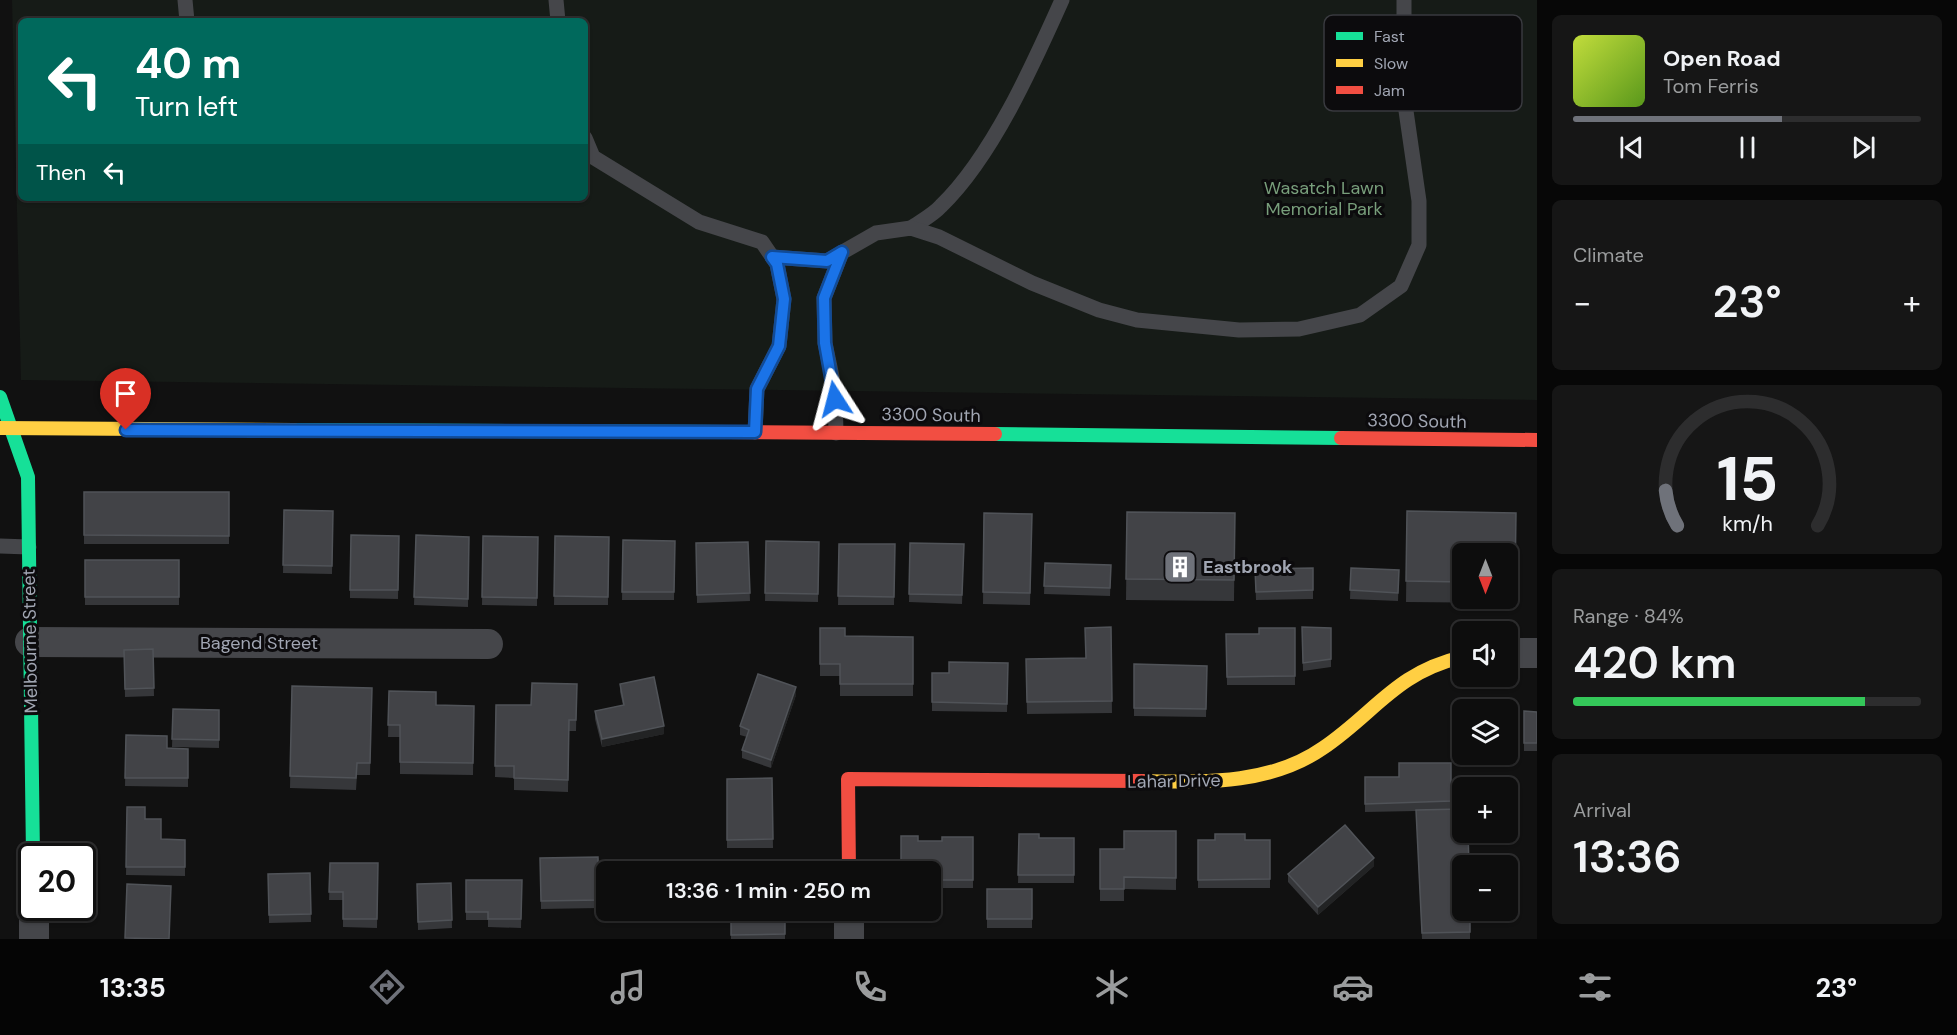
<!DOCTYPE html>
<html lang="en">
<head>
<meta charset="utf-8">
<style>
  :root { --surface:#0d0d0d; --page:#161616; --text:#f1f3f6; --muted:#9a9c9d; --line:#2d2d2e; --accent:#6f727a }
  body { margin:0; font-family:"DM Sans",sans-serif; background:var(--page); color:var(--text); height:100vh; display:flex; flex-direction:column; font-size:22px; white-space:nowrap }
  * { box-sizing:border-box; margin:0 }
  p { font-size:20px; color:var(--muted) }
  .icon { flex:none; width:33px; height:33px; fill:none; stroke:currentColor; stroke-width:2; stroke-linecap:round; stroke-linejoin:round }
  .map { position:relative; flex:1; overflow:hidden }
  .panel { display:flex; flex-direction:column; gap:15px; padding:15px; background:#070707; width:420px }
  .panel>* { flex:none }
  .guide { position:absolute; left:18px; top:18px; width:570px; height:183px; border-radius:9px; box-shadow:0 2px 4px #0004,0 0 0 2px var(--line); background:#00695c; color:#fff; overflow:hidden }
  .needle { width:39px; rotate:180deg }
  .buttons { position:absolute; left:1452px; top:543px; display:grid; gap:12px }
  .buttons a { display:grid; place-items:center; width:66px; height:66px; border-radius:9px; background:var(--surface); box-shadow:0 2px 4px #0004,0 0 0 2px var(--line); font-size:30px }
  .speed { position:absolute; left:18px; top:843px; display:flex; gap:12px; font-size:30px; font-weight:700; text-align:center }
  .speed>* { display:grid; place-content:center; width:78px; height:78px; border-radius:50%; background:var(--surface); box-shadow:0 2px 4px #0004,0 0 0 2px var(--line); line-height:1 }
  .speed .limit { border:3px solid #111; border-radius:9px; background:#fff; color:#111 }
  .pin { position:absolute; display:grid; place-items:center; width:51px; height:51px; color:#fff; margin:-62px -26px; border-radius:50% 50% 50% 0; rotate:-45deg; box-shadow:0 0 6px #0007 }
  .pin .icon { rotate:45deg }
  .me { position:absolute; width:66px; margin:-33px; rotate:351deg; stroke-linejoin:round; filter:drop-shadow(0 0 4px #0008) }
  .turn { display:flex; align-items:center; gap:21px; height:126px; padding:0 18px; font-size:27px }
  .turn .icon { width:78px; height:78px; stroke-width:2.5 }
  .turn b { display:block; font-size:42px; line-height:51px }
  .then { display:flex; align-items:center; height:57px; padding:0 18px; background:#0003; gap:12px; font-size:22px }
  .big { font-size:45px; font-weight:600; line-height:1.1 }
  .panel .card { flex:1; display:flex; flex-direction:column; justify-content:center; gap:9px; min-width:0; padding:0 21px; border-radius:9px; background:var(--page) }
  .panel .dial { align-items:center; gap:0 }
  .dial svg { height:156px; overflow:visible; fill:none; stroke:var(--line); stroke-width:7; stroke-linecap:round; text-anchor:middle }
  .dial text { fill:var(--text); stroke:none }
  .song { display:flex; align-items:center; gap:18px }
  .cover { width:72px; height:72px; border-radius:9px; background:linear-gradient(135deg,hsl(70 70% 55%),hsl(90 70% 35%)) }
  .played { height:6px; border-radius:3px; background:linear-gradient(90deg,var(--accent) 60%,var(--line) 60%) }
  .keys { display:flex; justify-content:space-around; direction:ltr }
  .heat { display:flex; justify-content:space-between; align-items:center; font-size:33px; direction:ltr }
  .charge { height:9px; border-radius:4px; background:linear-gradient(90deg,#34c759 84%,var(--line) 0) }
  .trip { position:absolute; left:596px; top:861px; width:345px; height:60px; border-radius:9px; background:var(--surface); box-shadow:0 2px 4px #0004,0 0 0 2px var(--line); font-weight:600; line-height:60px; text-align:center }
  .tabs { display:flex; height:96px; justify-content:space-around; align-items:center; background:#050505; color:var(--muted) }
  .tabs .icon { width:42px; height:42px }
  .tabs .selected { color:var(--accent) }
  .tabs b { font-size:27px; color:var(--text) }
  main { display:flex; flex:1; min-height:0 }
  .map>svg:first-child { display:block }
  .green { fill:#161b17; fill-rule:evenodd }
  .lines { fill:none; stroke-linecap:round; stroke-linejoin:round }
  .lane { stroke:#45464a; stroke-width:15 }
  .street { stroke:#45464a; stroke-width:30 }
  .fast { stroke:#16e098; stroke-width:14 }
  .slow { stroke:#ffcf43; stroke-width:14 }
  .jam { stroke:#f24e42; stroke-width:14 }
  .wall { fill:#36373a; fill-rule:evenodd }
  .shaded-wall { fill:#222324 }
  .building { fill:#424347; stroke:#505358; stroke-width:1.5 }
  .route-casing { stroke:#114b97; stroke-width:15 }
  .route { stroke:#1a73e8; stroke-width:10 }
  .labels { text-anchor:middle; dominant-baseline:central; stroke-width:6; stroke-linejoin:round; paint-order:stroke }
  .park-label { font-size:18px; fill:#789e7b; stroke:#0c0b0d }
  .street-label { font-size:18px; fill:#a1a6b3; stroke:#0c0b0d }
  .poi-label { font-size:18px; font-weight:bold; fill:#a1a6b3; stroke:#0c0b0d; text-anchor:start }
  .key { fill:#0c0b0d; stroke:#393a3f; stroke-width:1.5 }
  .key-label { font-size:16px; fill:#a1a6b3 }
</style>
</head>
<body>
<main>
<div class="map">
<svg width="1537" height="939" viewBox="0 0 1537 939">
  <rect width="100%" height="100%" fill="#111"/>
  <path class="green" d="M12,0H1537V400L21,380ZM21,21H585V198H21Z"/>
  <g class="lines">
    <g class="lane">
      <path d="M185,0L187,21"/>
      <path d="M556,0L558,21"/>
      <path d="M585,138L593,157L699,222L762,242L777,264L784,299L779,346L757,389L755,432"/>
      <path d="M911,228C921,221 933,215 941,206C992,157 1033,65 1062,0"/>
      <path d="M772,257L827,261L876,233L911,228L939,237L1032,283L1099,310L1137,320L1239,330L1299,329L1360,315L1401,286L1419,245V201L1404,97V0"/>
      <path d="M836,433L835,391L825,343L824,298L842,252"/>
      <path d="M0,546L29,547"/>
    </g>
    <g class="street">
      <path d="M30,642L488,644"/>
      <path d="M1508,653H1537"/>
      <path d="M34,908V939"/>
      <path d="M849,910V939"/>
    </g>
    <g class="fast">
      <path d="M0,397L28,477L33,856"/>
      <path d="M294,430L728,432"/>
      <path d="M995,434L1341,438"/>
    </g>
    <g class="slow">
      <path d="M0,428L294,430"/>
      <path d="M1143,781C1204,782 1270,785 1323,748C1376,712 1395,673 1462,657"/>
    </g>
    <g class="jam">
      <path d="M728,432L995,434"/>
      <path d="M1341,438L1537,440"/>
      <path d="M849,872L848,779L1143,781"/>
    </g>
  </g>
  <g class="wall">
    <rect x="84" y="492" width="145" height="52"/>
    <path d="M284,510L333,511L332,574L283,573Z"/>
    <path d="M1407,511L1516,513L1515,603L1406,602ZM1462,554H1508V598H1462Z"/>
    <path d="M1127,512L1235,513L1234,601L1126,600Z"/>
    <path d="M984,513L1032,514L1030,605L983,604Z"/>
    <path d="M416,535L469,537L468,607L414,605Z"/>
    <path d="M399,536L398,599L350,598V590Z"/>
    <path d="M483,536L538,537L537,606L482,605Z"/>
    <path d="M555,536L609,537L608,605H554Z"/>
    <path d="M623,540L675,541L674,600H622Z"/>
    <path d="M766,541L819,542L818,602L765,601Z"/>
    <path d="M748,542L750,601L697,603L696,543Z"/>
    <path d="M910,543L964,544L962,604L909,602Z"/>
    <path d="M839,544H895L894,605H838Z"/>
    <rect x="85" y="560" width="94" height="45"/>
    <path d="M1045,563L1111,565L1110,596L1044,594Z"/>
    <path d="M1313,568V599L1256,600L1255,569Z"/>
    <path d="M1351,568L1399,570L1398,601L1350,599Z"/>
    <path d="M1111,627L1112,713L1027,714L1026,659L1086,658Z"/>
    <path d="M1302,627L1331,628V667L1303,671Z"/>
    <path d="M820,628L845,636L913,637V696H840V676H820Z"/>
    <path d="M1295,628V685H1227L1226,634H1259Z"/>
    <path d="M153,649L154,696L125,697L124,650Z"/>
    <path d="M1008,663L1007,712L932,711V673H949Z"/>
    <path d="M1134,664L1207,666L1206,717L1134,716Z"/>
    <path d="M577,684L576,731H569L568,792L514,790V778L495,777L496,705H531Z"/>
    <path d="M620,684L664,734L602,747L595,719V711L623,705L620,692Z"/>
    <path d="M292,686L372,688L370,775H357L356,790L290,788Z"/>
    <path d="M389,691L436,705L474,706L473,775L400,774V737H388Z"/>
    <path d="M796,695L771,768L742,758V750L747,737L740,735V726Z"/>
    <path d="M173,709L219,710V748L172,747Z"/>
    <path d="M1524,711L1537,712V751H1524Z"/>
    <path d="M126,735L167,748L188,749V787L125,786Z"/>
    <path d="M1451,763V809L1462,866V886H1460V903L1470,910V939H1422L1416,811L1365,812V777H1399Z"/>
    <path d="M772,778L773,848H727V779Z"/>
    <path d="M127,807L145,819L161,839L185,840V876L126,875Z"/>
    <path d="M1176,831V890L1124,889V901H1100V849H1124Z"/>
    <path d="M1019,834L1039,838H1074V883H1018Z"/>
    <path d="M901,836L918,841H942L973,837V888H930V872H901Z"/>
    <rect x="1198" y="840" width="72" height="48"/>
    <path d="M598,857L599,908L541,909L540,858Z"/>
    <path d="M330,863H378L377,928L343,927V900H329Z"/>
    <path d="M1374,866L1318,915L1288,882V874Z"/>
    <path d="M310,873L311,922L269,923L268,874Z"/>
    <path d="M466,880H522L521,928L488,927V920H466Z"/>
    <path d="M451,883L452,928L418,930L417,884Z"/>
    <rect x="987" y="889" width="45" height="39"/>
    <path d="M621,910H672V914L621,915Z"/>
    <rect x="731" y="910" width="54" height="29"/>
  </g>
  <g class="shaded-wall">
    <path d="M796,687V695L771,768V760Z"/>
    <path d="M664,726V734L602,747V739Z"/>
    <path d="M1374,858V866L1318,915V907Z"/>
  </g>
  <g class="building">
    <path d="M84,492H229V536L84,535Z"/>
    <path d="M284,510L333,511L332,566L283,565Z"/>
    <path d="M1407,511L1516,513L1515,583H1508V554H1462V582L1406,581Z"/>
    <path d="M1127,512L1235,513L1234,580L1126,579Z"/>
    <path d="M984,513L1032,514L1030,593L983,592Z"/>
    <path d="M351,535L399,536L398,590H350Z"/>
    <path d="M416,535L469,537L468,599L414,597Z"/>
    <path d="M483,536L538,537L537,598L482,597Z"/>
    <path d="M555,536L609,537L608,597L554,596Z"/>
    <path d="M623,540L675,541L674,592H622Z"/>
    <path d="M766,541L819,542L818,594L765,593Z"/>
    <path d="M748,542L750,593L697,595L696,543Z"/>
    <path d="M910,543L964,544L962,595L909,594Z"/>
    <path d="M839,544H895L894,597L838,596Z"/>
    <rect x="85" y="560" width="94" height="37"/>
    <path d="M1045,563L1111,565L1110,588L1044,586Z"/>
    <path d="M1313,568V590L1256,592L1255,569Z"/>
    <path d="M1351,568L1399,570L1398,593L1350,590Z"/>
    <path d="M1111,627L1112,701L1027,702L1026,659L1086,658L1085,628Z"/>
    <path d="M1302,627L1331,628V659L1303,663Z"/>
    <path d="M820,628H845V636L913,637V684H840V664H820Z"/>
    <path d="M1259,628H1295V676L1227,677L1226,634H1259Z"/>
    <path d="M153,649L154,688L125,689L124,650Z"/>
    <path d="M949,662L1008,663L1007,704L932,702V673H949Z"/>
    <path d="M1134,664L1207,666L1206,709L1134,708Z"/>
    <path d="M758,674L796,687L771,760L742,750L749,730L740,726Z"/>
    <path d="M654,677L664,726L602,739L595,711L624,705L620,684Z"/>
    <path d="M532,683L577,684L576,720H569L568,780L514,778V766H495L496,705H531Z"/>
    <path d="M292,686L372,688L370,763H357L356,778L290,776Z"/>
    <path d="M389,691L436,692V705L474,706L473,763L400,762V725H388Z"/>
    <path d="M173,709L219,710V740L172,739Z"/>
    <path d="M1524,711L1537,712V743H1524Z"/>
    <path d="M126,735L167,736V748L188,749V778H125Z"/>
    <path d="M1399,763H1451V801L1365,804V777H1399Z"/>
    <path d="M772,778L773,839L727,840V779Z"/>
    <path d="M127,807H145V819H161V839L185,840V867H126Z"/>
    <path d="M1462,809V832H1468L1469,866H1462V874H1460V903H1462V910H1470V932L1422,933L1416,810Z"/>
    <path d="M1345,825L1374,858L1318,907L1288,874Z"/>
    <path d="M1124,831H1176V878L1124,877V889H1100V849H1124Z"/>
    <path d="M1019,834H1039V838H1074V875H1018Z"/>
    <path d="M1215,834H1245V840H1270V879L1198,880V840H1215Z"/>
    <path d="M901,836H918V841H942V837H973V880H930V872H916V870H901Z"/>
    <path d="M598,857L599,900L541,901L540,858Z"/>
    <path d="M330,863H378L377,919H343V892H329Z"/>
    <rect x="741" y="864" width="43" height="8"/>
    <path d="M671,865V872H634V866Z"/>
    <path d="M310,873L311,914L269,915L268,874Z"/>
    <path d="M466,880H522L521,919H488V912H466Z"/>
    <path d="M451,883L452,920L418,922L417,884Z"/>
    <path d="M127,884L171,886L169,939L125,938Z"/>
    <rect x="987" y="889" width="45" height="30"/>
    <path d="M731,910H785V934L731,935Z"/>
  </g>
  <g class="lines">
    <defs>
      <path id="route" d="M126,430L755,432L757,389L779,346L784,299L777,264L772,257L827,261L842,252L824,298L825,343L835,399"/>
    </defs>
    <use href="#route" class="route-casing"/>
    <use href="#route" class="route"/>
  </g>
  <defs>
    <symbol id="building-square" viewBox="-11 -11 22 22"><rect x="-9" y="-9" width="18" height="18" rx="4" fill="#6f727a" stroke="#0c0b0d"/><path d="M-4-6H4V6H1V3H-1V6H-4ZM-2.5-4.3h1.7v1.8h-1.7ZM.8-4.3h1.7v1.8H.8ZM-2.5-1h1.7V.8h-1.7ZM.8-1h1.7V.8H.8Z" fill="#fff"/></symbol>
  </defs>
  <g fill-rule="evenodd">
    <use href="#building-square" x="1161" y="548" width="38" height="38"/>
  </g>
  <g class="labels">
    <g class="park-label">
      <text x="1324" y="188">Wasatch Lawn<tspan x="1324" dy="21">Memorial Park</tspan></text>
    </g>
    <g class="street-label">
      <text transform="translate(931 415) rotate(1)">3300 South</text>
      <text transform="translate(1417 421) rotate(1)">3300 South</text>
      <text transform="translate(30 641) rotate(-91)">Melbourne Street</text>
      <text x="259" y="643">Bagend Street</text>
      <text transform="translate(1174 781) rotate(-1)">Lahar Drive</text>
    </g>
    <g class="poi-label">
      <text x="1203" y="567">Eastbrook</text>
    </g>
  </g>
  <rect x="1324" y="15" width="198" height="96" rx="9" class="key"/>
  <rect x="1336" y="32" width="27" height="8" fill="#16e098"/>
  <rect x="1336" y="59" width="27" height="8" fill="#ffcf43"/>
  <rect x="1336" y="86" width="27" height="8" fill="#f24e42"/>
  <g class="key-label">
    <text x="1374" y="42">Fast</text>
    <text x="1374" y="69">Slow</text>
    <text x="1374" y="96">Jam</text>
  </g>
</svg>
<div class="buttons">
<a><svg class="needle" viewBox="-14 -14 28 28"><path d="M0-13l5 13h-10z" fill="#e53935"/><path d="M0 13l5-13h-10z" fill="#9a9c9d"/></svg></a>
<a><svg class="icon" aria-label="sound" viewBox="0 0 24 24"><path d="M4 9h4l5-4v14l-5-4H4zM17 9q2 3 0 6"/></svg></a>
<a><svg class="icon" aria-label="layers" viewBox="0 0 24 24"><path d="M12 4l9 5-9 5-9-5zM3 14l9 5 9-5"/></svg></a>
<a>+</a>
<a>−</a>
</div>
<div class="speed"><div class="limit">20</div></div>
<div class="pin" style="left:126px;top:430px;background:#d93025"><svg class="icon" aria-label="arrive" viewBox="0 0 24 24"><path d="M6 21V4h12l-3 4 3 4H6"/></svg></div>
<svg class="me" style="left:835px;top:399px" viewBox="-20 -20 40 40"><path d="M0-17L14 15 0 8-14 15z" fill="#1a73e8" stroke="#fff" stroke-width="4"/></svg>
<div class="trip">13:36 · 1 min · 250 m</div>
<div class="guide">
<div class="turn"><svg class="icon" aria-label="left" viewBox="0 0 24 24"><path d="M17 20v-9H6M10 6l-5 5 5 5"/></svg><div><b>40 m</b>Turn left</div></div>
<div class="then">Then<svg class="icon" aria-label="left" viewBox="0 0 24 24"><path d="M17 20v-9H6M10 6l-5 5 5 5"/></svg></div>
</div>
</div>
<section class="panel">
<div class="card">
<div class="song"><i class="cover"></i><div><b>Open Road</b><p>Tom Ferris</p></div></div>
<div class="played"></div>
<div class="keys"><svg class="icon" aria-label="previous" viewBox="0 0 24 24"><path d="M18 5L8 12l10 7zM5 5v14"/></svg><svg class="icon" aria-label="pause" viewBox="0 0 24 24"><path d="M8 5v14M16 5v14"/></svg><svg class="icon" aria-label="next" viewBox="0 0 24 24"><path d="M6 5l10 7-10 7zM19 5v14"/></svg></div>
</div>
<div class="card"><p>Climate</p>
<div class="heat"><a>−</a><b class="big">23°</b><a>+</a></div>
</div>
<div class="card dial"><svg viewBox="0 0 100 80">
<path d="M14 69A42 42 0 1 1 86 69"/>
<path d="M14 69A42 42 0 0 1 8 51" stroke="#6f727a"/>
<text x="50" y="56" font-size="32" font-weight="700">15</text>
<text x="50" y="72" font-size="11">km/h</text>
</svg></div>
<div class="card"><p>Range · 84%</p><b class="big">420 km</b><div class="charge"></div></div>
<div class="card"><p>Arrival</p><b class="big">13:36</b></div>
</section>
</main>
<nav class="tabs">
<b>13:35</b>
<svg class="icon selected" aria-label="directions" viewBox="0 0 24 24"><path d="M12 3l9 9-9 9-9-9zM9 14v-3h6M13 9l2 2-2 2"/></svg>
<svg class="icon" aria-label="music" viewBox="0 0 24 24"><path d="M9 18V5l10-2v13"/><circle cx="6" cy="18" r="3"/><circle cx="16" cy="16" r="3"/></svg>
<svg class="icon" aria-label="phone" viewBox="0 0 24 24"><path d="M5 4h4l2 5-3 2q2 4 5 5l2-3 5 2v4C11 20 4 13 5 4z"/></svg>
<svg class="icon" aria-label="climate" viewBox="0 0 24 24"><path d="M12 3v18M4 7l16 10M4 17L20 7"/></svg>
<svg class="icon" aria-label="car" viewBox="0 0 24 24"><path d="M5 17H2v-5l4-1 3-4h7l3 4 3 1v5h-3M9 17h6M6 11h13"/><circle cx="7" cy="17" r="2"/><circle cx="17" cy="17" r="2"/></svg>
<svg class="icon" aria-label="filters" viewBox="0 0 24 24"><path d="M4 7h16M4 17h16"/><circle cx="9" cy="7" r="2"/><circle cx="15" cy="17" r="2"/></svg>
<b>23°</b>
</nav>
</body>
</html>
